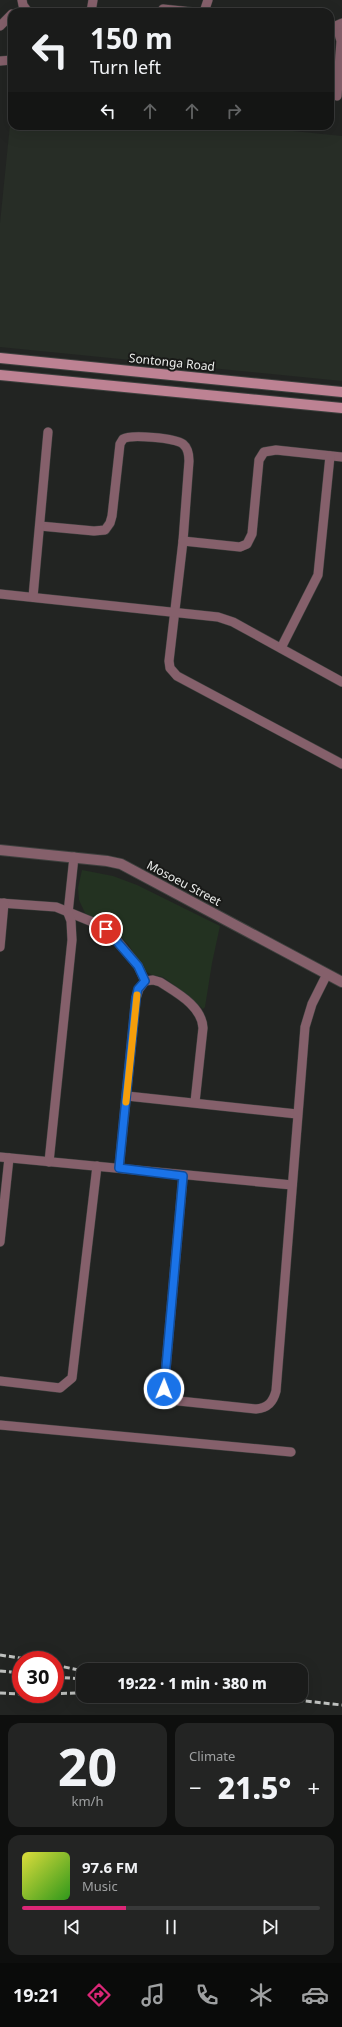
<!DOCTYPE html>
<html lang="en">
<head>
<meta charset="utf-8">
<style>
  :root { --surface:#1a1b1a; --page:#232423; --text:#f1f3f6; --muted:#9fa1a2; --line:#383939; --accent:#db2777 }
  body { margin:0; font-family:"Noto Sans",sans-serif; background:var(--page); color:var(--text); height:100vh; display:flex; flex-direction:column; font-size:15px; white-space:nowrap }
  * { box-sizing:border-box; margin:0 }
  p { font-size:13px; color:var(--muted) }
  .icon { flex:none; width:22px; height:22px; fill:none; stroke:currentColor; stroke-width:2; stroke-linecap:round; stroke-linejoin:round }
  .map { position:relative; height:1715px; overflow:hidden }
  .side { display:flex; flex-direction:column; gap:8px; padding:8px; background:#0e0f0e; flex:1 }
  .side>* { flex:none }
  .top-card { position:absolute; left:8px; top:8px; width:326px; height:122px; border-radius:12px; box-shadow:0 4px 16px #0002,0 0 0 1px var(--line); background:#1a1b1a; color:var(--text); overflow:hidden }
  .speed { position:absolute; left:12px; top:1651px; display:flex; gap:8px; font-size:20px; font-weight:700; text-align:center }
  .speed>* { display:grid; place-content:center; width:52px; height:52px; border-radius:50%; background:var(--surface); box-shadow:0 4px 16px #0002,0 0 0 1px var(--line); line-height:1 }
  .speed .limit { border:6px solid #d22; background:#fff; color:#111 }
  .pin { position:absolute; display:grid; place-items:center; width:34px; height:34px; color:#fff; margin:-17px; border:2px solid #fff; border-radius:50%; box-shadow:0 1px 4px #0007 }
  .me { position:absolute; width:44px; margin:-22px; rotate:1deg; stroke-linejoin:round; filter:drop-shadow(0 0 3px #0008) }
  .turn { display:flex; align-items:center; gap:14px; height:84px; padding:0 16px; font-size:18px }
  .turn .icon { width:52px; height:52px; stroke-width:2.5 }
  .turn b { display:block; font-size:28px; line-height:34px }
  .lanes { display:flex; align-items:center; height:38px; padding:0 16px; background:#0003; justify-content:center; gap:20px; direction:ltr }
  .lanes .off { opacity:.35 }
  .big { font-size:30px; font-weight:800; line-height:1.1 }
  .side .tile { flex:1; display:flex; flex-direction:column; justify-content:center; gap:6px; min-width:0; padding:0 14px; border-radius:12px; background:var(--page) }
  .side .dial { align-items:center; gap:0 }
  .dial b { font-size:52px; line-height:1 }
  .song { display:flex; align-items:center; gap:12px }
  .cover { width:48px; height:48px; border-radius:6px; background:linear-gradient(135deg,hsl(60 70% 55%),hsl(110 70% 35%)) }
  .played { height:4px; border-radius:2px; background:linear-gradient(90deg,var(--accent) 35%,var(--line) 35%) }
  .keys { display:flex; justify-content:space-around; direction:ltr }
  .heat { display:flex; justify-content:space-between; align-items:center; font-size:22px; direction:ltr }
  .side .tiles { flex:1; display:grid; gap:8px; grid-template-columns:1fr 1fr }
  .tile:last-child { grid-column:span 2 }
  .trip { position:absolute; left:76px; top:1663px; width:232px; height:40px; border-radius:12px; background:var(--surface); box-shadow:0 4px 16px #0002,0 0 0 1px var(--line); font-weight:800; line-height:40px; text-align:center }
  .menu { display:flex; height:64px; justify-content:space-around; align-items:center; background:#0a0b0a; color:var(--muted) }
  .menu .icon { width:28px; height:28px }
  .menu .selected { color:var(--accent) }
  .menu b { font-size:18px; color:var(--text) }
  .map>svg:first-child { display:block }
  .built { fill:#272d26 }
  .green { fill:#233221 }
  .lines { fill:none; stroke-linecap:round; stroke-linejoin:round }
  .minor-casing { stroke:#3e403e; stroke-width:10 }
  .tertiary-casing { stroke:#3e403e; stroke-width:12 }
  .secondary-casing { stroke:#3e403e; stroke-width:12 }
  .minor { stroke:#85606b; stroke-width:9 }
  .tertiary { stroke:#85606b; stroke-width:10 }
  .secondary { stroke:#bd8293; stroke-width:10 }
  .rail { stroke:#bec0be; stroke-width:3; stroke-dasharray:6 3; stroke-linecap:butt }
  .route-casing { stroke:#114b97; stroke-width:10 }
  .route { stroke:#1a73e8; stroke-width:7 }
  .slow { stroke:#f59e0b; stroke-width:7 }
  .labels { text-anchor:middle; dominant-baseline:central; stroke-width:4; stroke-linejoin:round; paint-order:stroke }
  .street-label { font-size:12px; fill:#eaecea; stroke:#191a18 }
</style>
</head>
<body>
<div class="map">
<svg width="342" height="1715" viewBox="0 0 342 1715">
  <rect width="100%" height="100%" fill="#222422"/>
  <path class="built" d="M12,105V126H243L342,136V381L0,347V223Z"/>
  <path class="green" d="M82,870L113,876L137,885L220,926L212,963L205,1007L203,1009L188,995L163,977L152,975L145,971L128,944L115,931L85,913L79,900L78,888Z"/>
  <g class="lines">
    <defs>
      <g id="minor">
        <path d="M22,0L23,5L28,12"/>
        <path d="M163,9L192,12"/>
        <path d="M91,12L93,0"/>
        <path d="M204,12L208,0"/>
        <path d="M0,26L12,14"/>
        <path d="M330,26L338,30L341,41L337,96"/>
        <path d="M333,27L342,23"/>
        <path d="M0,61L12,60"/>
        <path d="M40,526L94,531L105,530L110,523L112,516L120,444L123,439C131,434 175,438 183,444C188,448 189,455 189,461L183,541L169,661L170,668L177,676L342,764"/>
        <path d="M183,541L240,547L247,544L252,534L259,460L264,452L276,450L342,457"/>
        <path d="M0,594L218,617L233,622L342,682"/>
        <path d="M33,597L48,432"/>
        <path d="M281,648L318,575L330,456"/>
        <path d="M0,903L56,907L95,923L111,933L138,966L145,981L153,980L160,982C177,993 202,1006 203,1028L195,1102"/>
        <path d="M0,947L4,903"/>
        <path d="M127,1096L297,1114"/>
        <path d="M0,1157L292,1185"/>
        <path d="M49,1162L72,940L71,921L68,913L74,857"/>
        <path d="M119,1168L136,998L139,989L145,981"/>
        <path d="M183,1176L164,1389L168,1397L179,1401L256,1409C268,1408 273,1402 276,1391L305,1027L312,1004L327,974"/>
        <path d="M0,1242L9,1158"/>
        <path d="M0,1381L60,1388L72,1378L97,1166"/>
        <path d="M0,1425L291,1452"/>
      </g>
      <path id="tertiary" d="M0,850L107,861L121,864L342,982"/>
      <g id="secondary">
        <path d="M0,358L342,392"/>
        <path d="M0,375L342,408"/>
      </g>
    </defs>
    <use href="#minor" class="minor-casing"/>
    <use href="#tertiary" class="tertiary-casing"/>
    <use href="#secondary" class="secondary-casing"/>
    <use href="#minor" class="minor"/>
    <use href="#tertiary" class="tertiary"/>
    <use href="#secondary" class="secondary"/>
    <g class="rail">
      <path d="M0,1655L33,1660"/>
      <path d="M55,1665L83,1671"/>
      <path d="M0,1671L21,1673"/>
      <path d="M55,1677L83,1679"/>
      <path d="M0,1693L21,1694"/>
      <path d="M25,1694L83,1693"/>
      <path d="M198,1696H260L342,1705"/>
    </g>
  </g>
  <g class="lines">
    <defs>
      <path id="route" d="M106,929L138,966L145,981L138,989L136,998L119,1168L183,1176L164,1389"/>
    </defs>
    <use href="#route" class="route-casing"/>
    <use href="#route" class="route"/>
    <path class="slow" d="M126,1102L137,995"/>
  </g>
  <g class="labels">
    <g class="street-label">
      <text transform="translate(172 362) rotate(6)">Sontonga Road</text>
      <text transform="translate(184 883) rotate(28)">Mosoeu Street</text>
    </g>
  </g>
</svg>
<div class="speed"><div class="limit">30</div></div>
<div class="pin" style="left:106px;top:929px;background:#d93025"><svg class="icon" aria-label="arrive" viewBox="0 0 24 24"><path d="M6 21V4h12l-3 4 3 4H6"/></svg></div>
<svg class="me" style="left:164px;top:1389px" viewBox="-20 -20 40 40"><circle r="17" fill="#1a73e8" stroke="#fff" stroke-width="3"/><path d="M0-11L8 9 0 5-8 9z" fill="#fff"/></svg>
<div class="trip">19:22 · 1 min · 380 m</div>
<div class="top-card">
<div class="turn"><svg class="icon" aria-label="left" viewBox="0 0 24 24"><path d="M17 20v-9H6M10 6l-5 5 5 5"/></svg><div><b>150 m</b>Turn left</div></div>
<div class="lanes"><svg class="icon" aria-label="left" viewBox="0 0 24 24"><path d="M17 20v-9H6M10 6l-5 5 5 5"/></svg><svg class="icon off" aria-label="ahead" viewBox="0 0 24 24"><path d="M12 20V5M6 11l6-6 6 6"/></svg><svg class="icon off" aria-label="ahead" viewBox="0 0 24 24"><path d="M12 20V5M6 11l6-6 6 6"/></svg><svg class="icon off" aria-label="right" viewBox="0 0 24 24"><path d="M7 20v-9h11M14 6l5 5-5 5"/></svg></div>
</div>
</div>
<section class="side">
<div class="tiles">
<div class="tile dial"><b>20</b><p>km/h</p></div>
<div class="tile"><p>Climate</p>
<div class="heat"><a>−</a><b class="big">21.5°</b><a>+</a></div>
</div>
<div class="tile">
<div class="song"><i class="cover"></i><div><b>97.6 FM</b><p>Music</p></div></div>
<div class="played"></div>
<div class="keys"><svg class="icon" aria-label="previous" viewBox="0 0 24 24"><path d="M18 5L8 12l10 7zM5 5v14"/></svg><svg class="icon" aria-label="pause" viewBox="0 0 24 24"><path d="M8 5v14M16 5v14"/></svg><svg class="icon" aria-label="next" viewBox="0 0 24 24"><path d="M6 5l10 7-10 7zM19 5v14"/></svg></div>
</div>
</div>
</section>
<nav class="menu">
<b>19:21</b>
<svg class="icon selected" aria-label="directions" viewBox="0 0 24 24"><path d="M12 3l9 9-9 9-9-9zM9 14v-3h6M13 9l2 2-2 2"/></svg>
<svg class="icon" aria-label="music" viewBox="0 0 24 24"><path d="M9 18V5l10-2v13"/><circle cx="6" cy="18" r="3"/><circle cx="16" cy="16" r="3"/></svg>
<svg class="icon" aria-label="phone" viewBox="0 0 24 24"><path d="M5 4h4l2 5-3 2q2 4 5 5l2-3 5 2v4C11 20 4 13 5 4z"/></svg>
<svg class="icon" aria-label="climate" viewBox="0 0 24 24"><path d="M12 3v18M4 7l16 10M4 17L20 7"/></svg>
<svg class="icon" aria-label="car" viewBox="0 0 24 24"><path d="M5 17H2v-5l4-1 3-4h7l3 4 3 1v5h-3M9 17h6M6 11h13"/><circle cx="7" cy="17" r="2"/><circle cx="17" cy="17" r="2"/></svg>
</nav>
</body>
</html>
